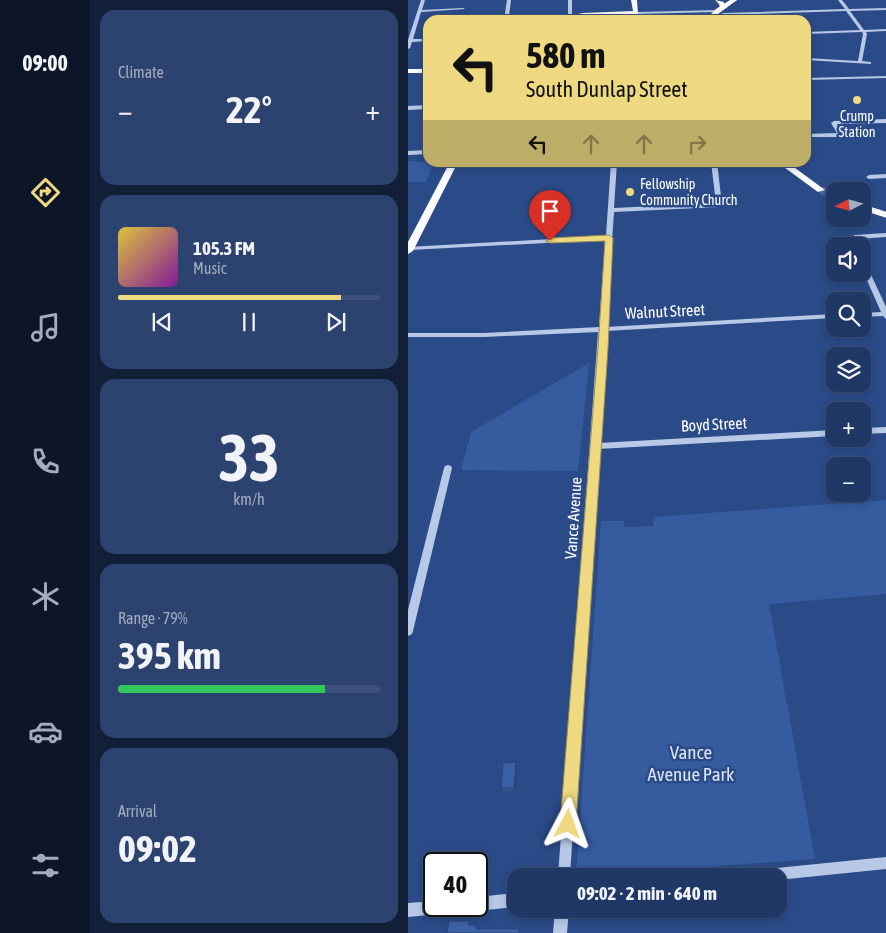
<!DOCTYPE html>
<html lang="en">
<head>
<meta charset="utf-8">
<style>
  :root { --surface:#203866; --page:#2d436f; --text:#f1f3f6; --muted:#a2acbf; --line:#3d527a; --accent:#eed980 }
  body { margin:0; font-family:"Asap Condensed",sans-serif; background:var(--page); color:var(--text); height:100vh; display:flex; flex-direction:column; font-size:19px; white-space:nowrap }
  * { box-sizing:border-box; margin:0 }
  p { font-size:16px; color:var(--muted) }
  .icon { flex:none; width:28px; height:28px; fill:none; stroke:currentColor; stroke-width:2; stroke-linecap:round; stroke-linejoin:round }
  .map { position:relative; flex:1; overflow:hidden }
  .details { display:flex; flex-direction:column; gap:10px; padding:10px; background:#121f38; width:318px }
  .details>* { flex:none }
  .banner { position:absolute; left:15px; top:15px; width:388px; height:152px; border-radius:15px; box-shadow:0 2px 8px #0003,0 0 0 1px var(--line); background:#eed980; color:#111; overflow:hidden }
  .needle { width:32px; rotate:264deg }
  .tools { position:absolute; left:418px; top:182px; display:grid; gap:10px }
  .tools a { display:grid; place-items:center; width:45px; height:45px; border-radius:10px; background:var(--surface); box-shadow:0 2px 8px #0003,0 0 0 1px var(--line); font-size:25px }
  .speed { position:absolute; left:15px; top:852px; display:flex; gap:10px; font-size:25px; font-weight:700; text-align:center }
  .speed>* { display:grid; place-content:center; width:65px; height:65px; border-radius:50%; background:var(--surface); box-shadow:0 2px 8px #0003,0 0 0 1px var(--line); line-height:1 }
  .speed .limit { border:2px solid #111; border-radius:8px; background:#fff; color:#111 }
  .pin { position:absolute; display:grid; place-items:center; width:42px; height:42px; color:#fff; margin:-51px -21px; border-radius:50% 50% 50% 0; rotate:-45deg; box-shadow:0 0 5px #0007 }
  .pin .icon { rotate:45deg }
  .me { position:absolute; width:55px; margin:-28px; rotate:4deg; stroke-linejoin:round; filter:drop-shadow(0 0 4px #0008) }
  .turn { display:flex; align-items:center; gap:18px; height:105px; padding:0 20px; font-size:22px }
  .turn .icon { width:65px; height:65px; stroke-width:2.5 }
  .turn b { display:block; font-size:35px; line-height:42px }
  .lanes { display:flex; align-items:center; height:48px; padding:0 20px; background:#0003; justify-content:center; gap:25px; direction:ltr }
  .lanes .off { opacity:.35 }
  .big { font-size:38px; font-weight:700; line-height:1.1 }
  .details .card { flex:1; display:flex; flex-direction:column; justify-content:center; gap:8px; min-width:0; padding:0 18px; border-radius:15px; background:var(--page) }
  .details .dial { align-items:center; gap:0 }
  .dial b { font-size:65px; line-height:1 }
  .song { display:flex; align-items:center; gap:15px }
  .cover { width:60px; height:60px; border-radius:8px; background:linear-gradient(135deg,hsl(50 70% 55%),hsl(290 70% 35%)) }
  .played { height:5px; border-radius:2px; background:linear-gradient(90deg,var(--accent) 85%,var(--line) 85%) }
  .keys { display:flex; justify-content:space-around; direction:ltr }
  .heat { display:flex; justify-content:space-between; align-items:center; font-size:28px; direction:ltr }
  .charge { height:8px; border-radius:4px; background:linear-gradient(90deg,#34c759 79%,var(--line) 0) }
  .trip { position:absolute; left:99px; top:868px; width:280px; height:50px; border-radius:15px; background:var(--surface); box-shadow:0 2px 8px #0003,0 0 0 1px var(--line); font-weight:700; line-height:50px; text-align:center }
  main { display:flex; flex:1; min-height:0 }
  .dock { display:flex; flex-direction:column; width:90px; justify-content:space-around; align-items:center; background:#0d1629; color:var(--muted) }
  .dock .icon { width:35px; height:35px }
  .dock .current { color:var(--accent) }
  .dock b { font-size:22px; color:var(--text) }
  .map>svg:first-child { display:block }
  .green { fill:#365b9f }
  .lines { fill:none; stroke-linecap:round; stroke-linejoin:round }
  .major-tunnel { stroke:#4b669a; stroke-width:8; stroke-dasharray:8 4.5; stroke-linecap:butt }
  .minor { fill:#b8c9e8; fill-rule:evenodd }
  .major { fill:#fafbfe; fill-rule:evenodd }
  .highway { fill:#fff; fill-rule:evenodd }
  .wall { fill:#34538d }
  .shaded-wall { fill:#2a4373 }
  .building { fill:#3c60a4; stroke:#2a4373 }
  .route { fill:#eed980; stroke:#9b8d53 }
  .poi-dot { fill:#eed980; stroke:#2b4b88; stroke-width:2 }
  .labels { text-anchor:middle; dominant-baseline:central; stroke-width:5; stroke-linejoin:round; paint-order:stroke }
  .far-poi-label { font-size:14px; fill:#fff; stroke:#2b4b88 }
  .street-label { font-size:16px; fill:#fff; stroke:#2b4b88 }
  .near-park-label { font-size:19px; fill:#dce5f7; stroke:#2b4b88 }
</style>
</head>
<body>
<main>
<nav class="dock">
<b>09:00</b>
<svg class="icon current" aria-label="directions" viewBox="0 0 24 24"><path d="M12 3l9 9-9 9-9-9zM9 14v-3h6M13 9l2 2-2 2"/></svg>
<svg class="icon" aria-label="music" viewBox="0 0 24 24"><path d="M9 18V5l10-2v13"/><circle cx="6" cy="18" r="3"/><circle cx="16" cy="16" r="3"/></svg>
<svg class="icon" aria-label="phone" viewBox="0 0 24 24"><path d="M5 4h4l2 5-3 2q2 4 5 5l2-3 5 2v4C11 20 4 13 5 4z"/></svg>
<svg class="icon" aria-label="climate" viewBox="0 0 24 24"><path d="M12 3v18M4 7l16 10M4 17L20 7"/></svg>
<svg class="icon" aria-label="car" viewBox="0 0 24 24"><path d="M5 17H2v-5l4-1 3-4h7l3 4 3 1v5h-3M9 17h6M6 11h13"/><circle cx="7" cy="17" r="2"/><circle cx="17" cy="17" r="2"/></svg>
<svg class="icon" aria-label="filters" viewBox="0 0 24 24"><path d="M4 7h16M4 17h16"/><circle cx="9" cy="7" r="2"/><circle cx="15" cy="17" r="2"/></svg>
</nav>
<section class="details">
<div class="card"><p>Climate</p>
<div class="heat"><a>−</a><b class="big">22°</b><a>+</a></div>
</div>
<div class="card">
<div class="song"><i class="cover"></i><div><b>105.3 FM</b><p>Music</p></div></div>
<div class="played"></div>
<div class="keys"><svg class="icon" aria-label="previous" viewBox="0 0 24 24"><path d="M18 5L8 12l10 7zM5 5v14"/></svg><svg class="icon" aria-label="pause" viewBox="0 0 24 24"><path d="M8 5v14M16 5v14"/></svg><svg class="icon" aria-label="next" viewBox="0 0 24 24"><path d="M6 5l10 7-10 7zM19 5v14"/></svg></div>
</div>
<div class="card dial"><b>33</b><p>km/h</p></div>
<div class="card"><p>Range · 79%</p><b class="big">395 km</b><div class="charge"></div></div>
<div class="card"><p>Arrival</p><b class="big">09:02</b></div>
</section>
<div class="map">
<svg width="479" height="933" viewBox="0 0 479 933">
  <rect width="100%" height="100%" fill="#2b4b88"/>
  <g class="green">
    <path d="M0,161L25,163L18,182H0Z"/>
    <path d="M181,363L170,471L53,470L63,432Z"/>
    <path d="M478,500V594L361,604L407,859L168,876L193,521H216V527L246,526L245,517Z"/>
  </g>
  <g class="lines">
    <path class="major-tunnel" d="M413,190L426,196"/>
    <g class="minor">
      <path d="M13,0H17L14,10L55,8L57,9L13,12L5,39H20V41L4,42L2,48L0,49V40Z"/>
      <path d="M99,0H103L101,16L143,15L153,18L151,19L143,17L100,18V20H96Z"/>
      <path d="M160,0H164V16L162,17L160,16Z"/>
      <path d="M430,0H434L441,9L479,8V10L442,11L456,30L479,29V31L458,32L459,34L454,61L463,62V64L398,60V58L450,61L455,34L454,32L398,34V32L452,30L438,11L315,15L313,14L315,13L437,9Z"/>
      <path d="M308,10L309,12L230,14L231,20H227L226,13L228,12Z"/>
      <path d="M479,76V78L398,80V78Z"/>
      <path d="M20,105V109L0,110V106Z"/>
      <path d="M479,119V123L429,124L435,135L432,137H398V134L429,133L423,123L426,121Z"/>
      <path d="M20,150V154L0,155V151Z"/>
      <path d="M203,162H209L206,208L308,203L303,162H309L314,205L311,207L206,212L198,327L426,314V318L198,331L191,443L426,430V436L190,449L162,876H150L190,332L76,337H0V333H76L191,327L197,240L2,250L0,249V247L198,236Z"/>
      <path d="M479,174V178L461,179L458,177L461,175Z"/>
      <path d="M479,233V237L450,239L448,242L450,246H444L442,242L445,236L447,235Z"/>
      <path d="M454,260L457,262L479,309V320L475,316L454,317V313L473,312L454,269Z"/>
      <path d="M479,427V433L454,434V428Z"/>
      <path d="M40,465L43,466L44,468L5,631L4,634L0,636V610L36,468L37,466Z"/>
      <path d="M479,857V869L370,880V876H342L343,871L348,870Z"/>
      <path d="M108,893V907L69,911L64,909L63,906H69V897Z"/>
      <path d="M26,901V906H49L47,911L42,913L0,917V903Z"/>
      <path d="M147,909H161L159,933H145Z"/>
    </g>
    <g class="major">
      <path d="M223,0H229L230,14L141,20L175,13L225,11Z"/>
      <path d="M322,0H329L306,17L307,20H301L300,17L308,9Z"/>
      <rect x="0" y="69" width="20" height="4"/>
      <path d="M42,162H50L5,251L0,254V242Z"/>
      <path d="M369,162H379L417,190L410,192Z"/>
      <path d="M454,204L479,212V218L454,210Z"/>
    </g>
    <g class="highway">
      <path d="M307,0L316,2V8H312L311,4Z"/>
      <path d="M322,0H329L326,2Z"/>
    </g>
  </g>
  <path class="wall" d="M109,766L108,791L95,792L93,788Z"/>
  <path class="shaded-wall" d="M108,762L109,766L108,791L106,788Z"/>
  <g class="building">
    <path d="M108,762L106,788H93L95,763Z"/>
    <path d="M41,921H61V925H67L69,929H111V933H39Z"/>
  </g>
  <path class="route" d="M201,235L205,238L200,348L168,824L166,829L160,832L154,829L152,824L190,348L197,241L142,243L138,241L142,238Z"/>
  <g class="poi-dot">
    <circle cx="449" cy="100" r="5"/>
    <circle cx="222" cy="192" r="5"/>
  </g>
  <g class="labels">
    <g class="far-poi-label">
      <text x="449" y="116">Crump<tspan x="449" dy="16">Station</tspan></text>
      <text x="232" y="184" text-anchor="start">Fellowship<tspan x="232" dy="16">Community Church</tspan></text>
    </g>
    <g class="street-label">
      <text transform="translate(257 311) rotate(-3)">Walnut Street</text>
      <text transform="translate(306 424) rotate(-3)">Boyd Street</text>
      <text transform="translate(165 518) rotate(-86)">Vance Avenue</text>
    </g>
    <g class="near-park-label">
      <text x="283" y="752">Vance<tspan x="283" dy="22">Avenue Park</tspan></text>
    </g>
  </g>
</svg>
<div class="tools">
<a><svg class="needle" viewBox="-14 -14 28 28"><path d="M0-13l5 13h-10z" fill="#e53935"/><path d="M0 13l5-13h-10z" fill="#a2acbf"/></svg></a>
<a><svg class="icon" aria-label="sound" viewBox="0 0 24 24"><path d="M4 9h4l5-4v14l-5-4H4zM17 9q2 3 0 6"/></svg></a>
<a><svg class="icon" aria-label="search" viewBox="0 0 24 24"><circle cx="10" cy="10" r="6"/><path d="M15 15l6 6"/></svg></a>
<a><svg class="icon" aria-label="layers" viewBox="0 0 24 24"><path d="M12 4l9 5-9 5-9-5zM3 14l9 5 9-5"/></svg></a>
<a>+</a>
<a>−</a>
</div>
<div class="speed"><div class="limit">40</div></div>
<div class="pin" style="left:142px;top:241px;background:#d93025"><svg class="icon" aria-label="arrive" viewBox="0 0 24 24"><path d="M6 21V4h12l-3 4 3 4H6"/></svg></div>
<svg class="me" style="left:160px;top:824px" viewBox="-20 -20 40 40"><path d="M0-17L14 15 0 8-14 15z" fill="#eed980" stroke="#fff" stroke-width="4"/></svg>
<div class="trip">09:02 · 2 min · 640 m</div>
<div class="banner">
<div class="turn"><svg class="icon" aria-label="left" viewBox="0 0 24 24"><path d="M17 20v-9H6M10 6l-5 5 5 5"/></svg><div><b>580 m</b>South Dunlap Street</div></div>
<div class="lanes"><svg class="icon" aria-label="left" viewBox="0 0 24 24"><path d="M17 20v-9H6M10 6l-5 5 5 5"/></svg><svg class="icon off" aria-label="ahead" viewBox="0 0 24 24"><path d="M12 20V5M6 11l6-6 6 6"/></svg><svg class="icon off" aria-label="ahead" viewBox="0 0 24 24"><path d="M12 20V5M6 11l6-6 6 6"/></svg><svg class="icon off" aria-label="right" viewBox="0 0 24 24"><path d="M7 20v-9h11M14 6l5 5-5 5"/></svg></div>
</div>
</div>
</main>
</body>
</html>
